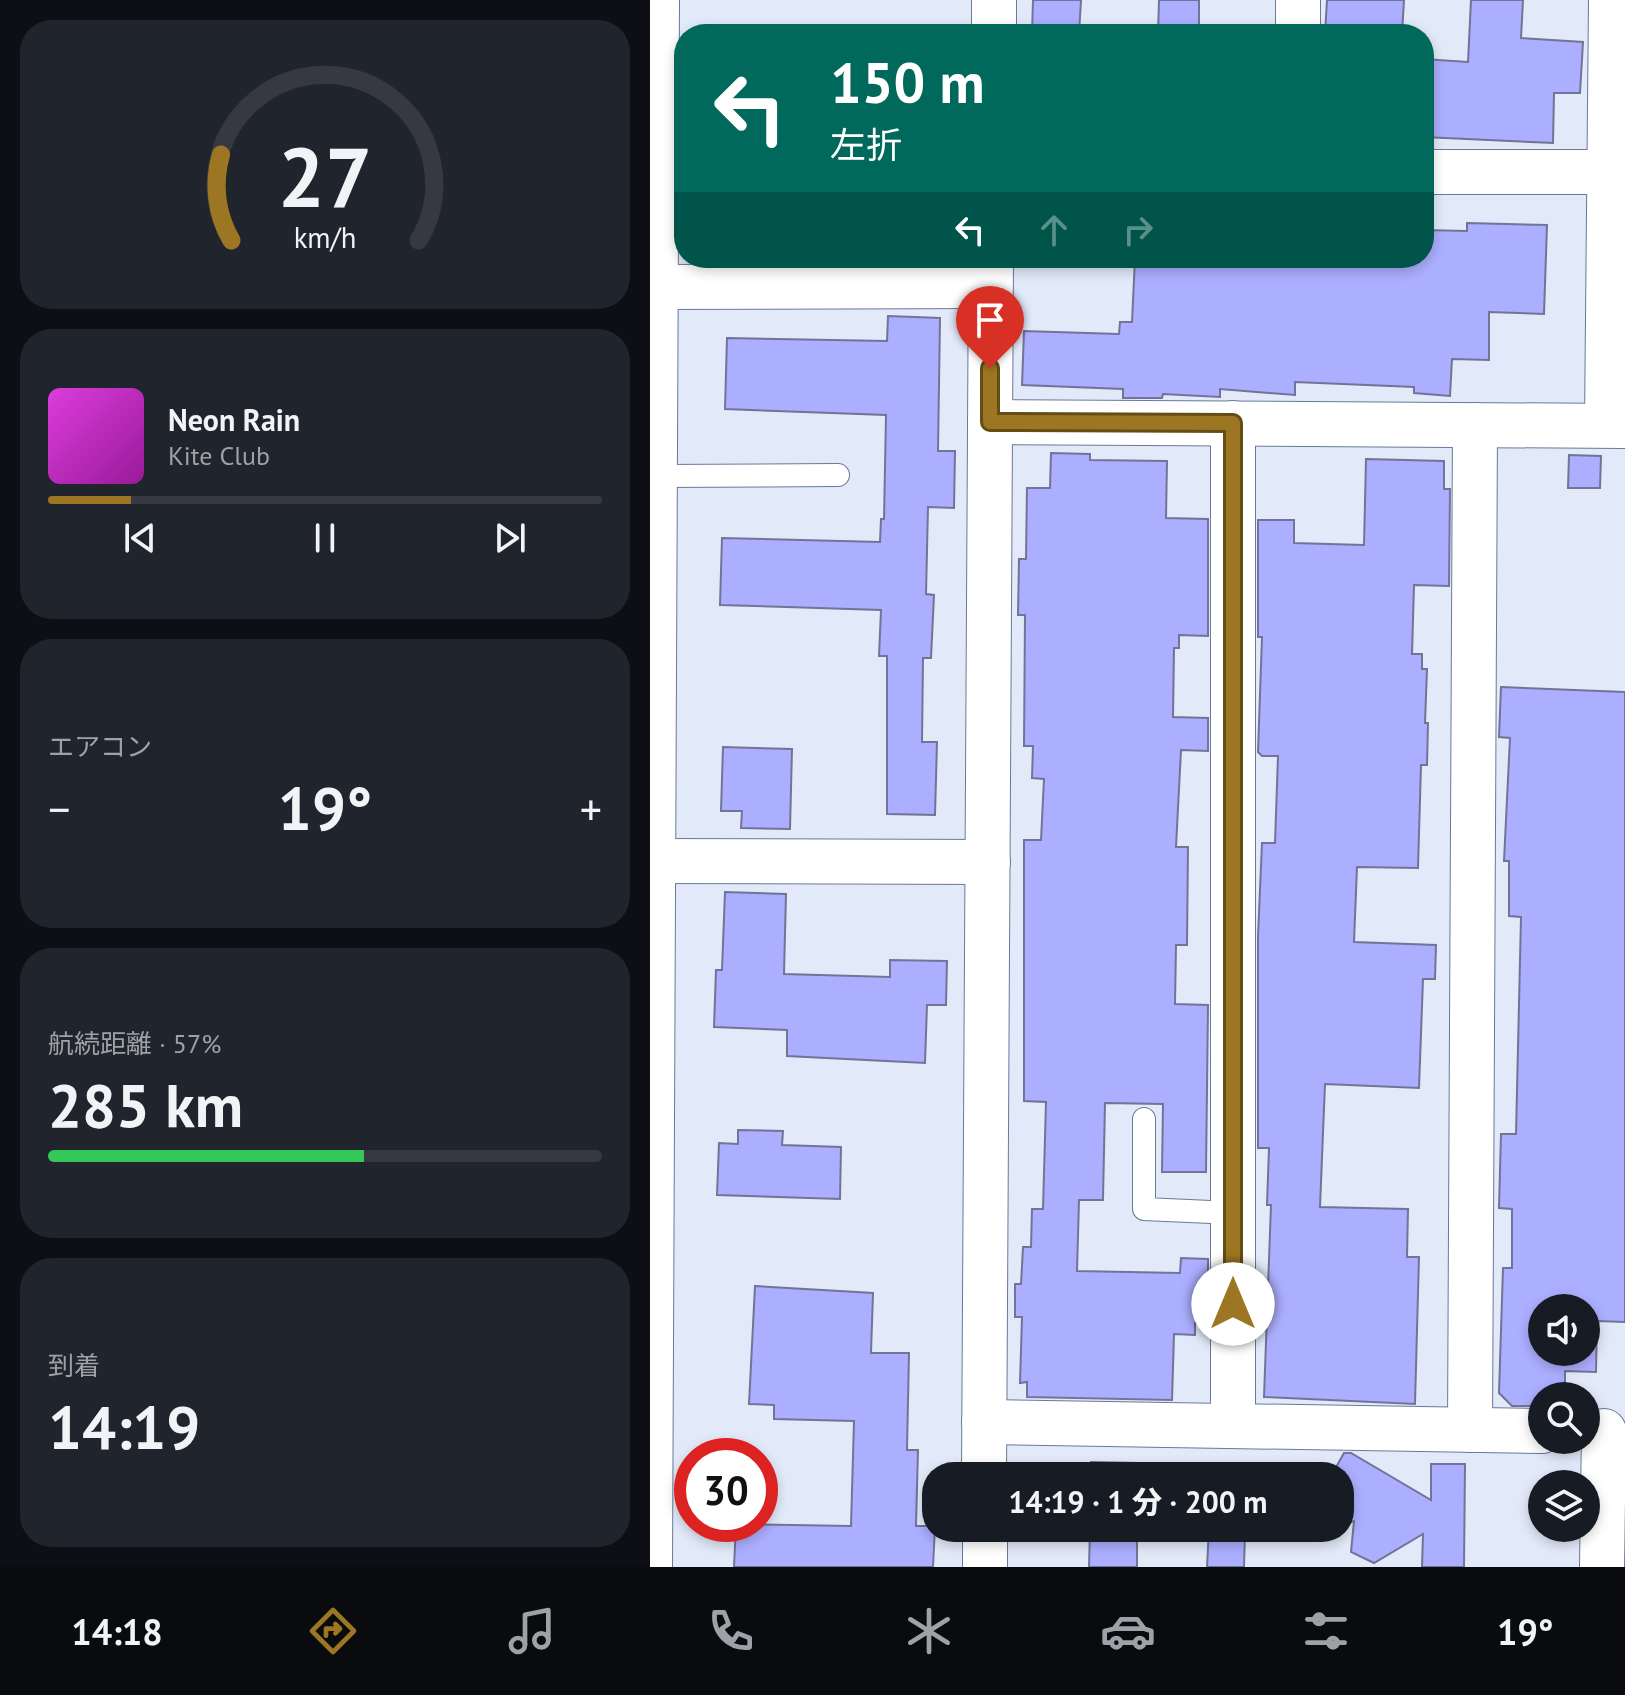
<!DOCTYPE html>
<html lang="ja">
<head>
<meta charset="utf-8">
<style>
  :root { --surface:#171b24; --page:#20242c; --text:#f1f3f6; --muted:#9ea1a6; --line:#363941; --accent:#9c7622 }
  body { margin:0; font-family:"PT Sans","Noto Sans JP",sans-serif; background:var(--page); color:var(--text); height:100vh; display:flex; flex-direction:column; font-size:30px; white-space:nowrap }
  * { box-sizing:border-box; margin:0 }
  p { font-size:26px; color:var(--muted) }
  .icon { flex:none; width:44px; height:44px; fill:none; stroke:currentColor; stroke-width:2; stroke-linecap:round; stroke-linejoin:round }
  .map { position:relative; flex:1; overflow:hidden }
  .panel { display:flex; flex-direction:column; gap:20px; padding:20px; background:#0d0f14; width:650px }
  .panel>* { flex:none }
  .top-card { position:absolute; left:24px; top:24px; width:760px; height:244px; border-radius:32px; box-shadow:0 4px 12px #0003; background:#00695c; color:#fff; overflow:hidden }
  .buttons { position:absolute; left:878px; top:1294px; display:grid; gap:16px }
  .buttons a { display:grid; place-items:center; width:72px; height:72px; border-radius:50%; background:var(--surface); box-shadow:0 4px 12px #0003; font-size:40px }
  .speed { position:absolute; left:24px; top:1438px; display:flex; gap:16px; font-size:40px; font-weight:700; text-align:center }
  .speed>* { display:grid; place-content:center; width:104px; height:104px; border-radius:50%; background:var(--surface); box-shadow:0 4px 12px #0003; line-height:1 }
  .speed .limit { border:12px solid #d22; background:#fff; color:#111 }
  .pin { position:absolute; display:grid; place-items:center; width:68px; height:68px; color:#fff; margin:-82px -34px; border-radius:50% 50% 50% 0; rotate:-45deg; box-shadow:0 0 8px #0007 }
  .pin .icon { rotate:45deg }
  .me { position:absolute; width:88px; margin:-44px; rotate:0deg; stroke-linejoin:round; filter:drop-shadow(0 0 6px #0008) }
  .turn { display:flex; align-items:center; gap:28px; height:168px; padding:0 24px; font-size:36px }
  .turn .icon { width:104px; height:104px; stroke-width:2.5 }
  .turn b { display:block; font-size:56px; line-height:68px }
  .lanes { display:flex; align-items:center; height:76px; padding:0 24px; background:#0003; justify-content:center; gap:40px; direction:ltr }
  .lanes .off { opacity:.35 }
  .big { font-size:60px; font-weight:800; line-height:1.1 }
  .panel .card { flex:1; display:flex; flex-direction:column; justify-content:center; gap:12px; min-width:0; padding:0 28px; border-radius:32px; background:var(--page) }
  .panel .dial { align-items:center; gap:0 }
  .dial svg { height:208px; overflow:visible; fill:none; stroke:var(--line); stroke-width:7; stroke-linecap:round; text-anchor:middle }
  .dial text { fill:var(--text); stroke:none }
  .song { display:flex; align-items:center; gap:24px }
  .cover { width:96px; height:96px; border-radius:12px; background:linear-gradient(135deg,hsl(300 70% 55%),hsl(300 70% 35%)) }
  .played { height:8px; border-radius:4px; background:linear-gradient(90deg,var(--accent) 15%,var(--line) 15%) }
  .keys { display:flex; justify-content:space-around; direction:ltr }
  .heat { display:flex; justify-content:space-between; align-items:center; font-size:44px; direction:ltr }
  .charge { height:12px; border-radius:6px; background:linear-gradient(90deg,#34c759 57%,var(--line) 0) }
  .trip { position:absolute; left:272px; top:1462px; width:432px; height:80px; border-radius:32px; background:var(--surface); box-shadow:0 4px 12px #0003; font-weight:800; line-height:80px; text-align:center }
  .tab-bar { display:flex; height:128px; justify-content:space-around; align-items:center; background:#090b0e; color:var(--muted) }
  .tab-bar .icon { width:56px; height:56px }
  .tab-bar .active { color:var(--accent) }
  .tab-bar b { font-size:36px; color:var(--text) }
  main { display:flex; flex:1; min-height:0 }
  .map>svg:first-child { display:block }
  .building { fill:#acaeff; stroke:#727396; stroke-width:2; fill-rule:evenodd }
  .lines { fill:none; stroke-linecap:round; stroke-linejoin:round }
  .lane-casing { stroke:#687a9a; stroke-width:24 }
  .street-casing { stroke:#687a9a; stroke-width:46 }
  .primary-casing { stroke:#687a9a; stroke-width:46 }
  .lane { stroke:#fff; stroke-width:22 }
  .street { stroke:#fff; stroke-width:44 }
  .primary { stroke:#fff; stroke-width:44 }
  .route-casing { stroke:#654d16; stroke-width:20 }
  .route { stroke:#9c7622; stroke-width:14 }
</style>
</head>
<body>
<main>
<section class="panel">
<div class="card dial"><svg viewBox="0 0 100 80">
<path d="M14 69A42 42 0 1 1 86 69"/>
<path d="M14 69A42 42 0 0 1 10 36" stroke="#9c7622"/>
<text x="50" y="56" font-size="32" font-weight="700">27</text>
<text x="50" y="72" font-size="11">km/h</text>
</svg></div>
<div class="card">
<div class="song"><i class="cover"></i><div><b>Neon Rain</b><p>Kite Club</p></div></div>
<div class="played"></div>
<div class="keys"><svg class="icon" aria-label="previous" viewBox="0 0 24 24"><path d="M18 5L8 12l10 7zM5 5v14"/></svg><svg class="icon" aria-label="pause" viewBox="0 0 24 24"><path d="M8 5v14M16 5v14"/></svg><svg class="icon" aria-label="next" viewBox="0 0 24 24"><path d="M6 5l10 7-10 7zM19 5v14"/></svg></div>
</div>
<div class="card"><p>エアコン</p>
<div class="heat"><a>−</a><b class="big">19°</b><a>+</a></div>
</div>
<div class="card"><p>航続距離 · 57%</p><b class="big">285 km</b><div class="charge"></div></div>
<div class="card"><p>到着</p><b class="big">14:19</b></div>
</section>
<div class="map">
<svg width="975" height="1567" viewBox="0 0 975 1567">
  <rect width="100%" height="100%" fill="#e2eaf9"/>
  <g class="building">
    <path d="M383,0H431L429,34H382Z"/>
    <path d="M509,0H549V34H508Z"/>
    <path d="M677,0H754L752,34H675Z"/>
    <path d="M821,0H873L871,38L933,42L930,93H904L903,143L774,137V59L818,62Z"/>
    <path d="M817,223L897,225L894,314L839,312V360L802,359L800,396L764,393V387L645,382V395L570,389V397L513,394L512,398H473V389L372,385L374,331L469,334L470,322H482L485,258H774V230L817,231Z"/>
    <path d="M238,316L290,318L288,451H305L304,508L278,507L276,594L284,595L281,658H273L272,742H287L285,815L237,814V656H229L231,610L70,605L72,538L230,542L231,519H234L236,415L75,409L77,338L237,341Z"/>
    <path d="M401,453L440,454V460L517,461L516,518L558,519V636L529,635V648H524L523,717L558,718V751L531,750L526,847H538L537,945H526L525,1004L558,1005L556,1172H512L513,1104L455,1103L453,1200H429L427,1271L530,1273L531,1258L558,1259V1324L545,1323V1335L524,1334L522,1400L377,1397V1382L370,1383L372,1317H365V1284H371L373,1247H381L382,1209H393L396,1102L374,1101V840H391L394,779L382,778L383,746H374L375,615H368L369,559H376L377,488H400Z"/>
    <path d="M919,455L951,456L950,488H918Z"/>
    <path d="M716,459L794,461V489H800L799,586L764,585L762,654H772V669H777L775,723H778L777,765H771L768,868L707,867L704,942L786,945L785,979H773L769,1088L675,1084L670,1207L758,1209L757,1257H769L765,1404L614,1397L621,1205H617L619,1148H608V936L612,843H625L628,756H612L608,752L612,637H608V520H644V543L714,545Z"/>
    <path d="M851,687L975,692V1322L947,1321L946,1372L915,1371V1396H892V1406H862L849,1393L853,1268H862V1209L849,1208L851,1134H866L871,917L859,916V861H854L860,738L849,737ZM892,1308H936V1352H892Z"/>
    <path d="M73,747L142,749L140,829L91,828L92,811H71Z"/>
    <path d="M75,892L136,894L134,974L240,977V960L297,961L296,1005H277L275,1063L137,1056V1030L64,1027L66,970H72Z"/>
    <path d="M88,1130L133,1131L132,1145L191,1147L190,1199L67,1195L69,1143L88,1144Z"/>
    <path d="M105,1286L223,1293L221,1353H259L257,1450H268L266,1526H285L283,1567H84L86,1524L201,1526L204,1421L124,1419V1405L99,1404Z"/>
    <path d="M694,1453H701L781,1500V1464H815L814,1567H772L773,1534L724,1563L701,1552L704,1521L690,1525V1476H681Z"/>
    <path d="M441,1462L489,1463L488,1476H441Z"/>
    <path d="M440,1528H487V1567H439Z"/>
    <path d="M559,1528H600V1534H595L594,1567H557Z"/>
  </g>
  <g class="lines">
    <defs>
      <g id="lane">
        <path d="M7,476L188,475"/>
        <path d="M494,1119V1209L583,1213"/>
      </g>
      <g id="street">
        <path d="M344,34V0"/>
        <path d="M648,34V0"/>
        <path d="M774,172H975"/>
        <path d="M0,287L340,286"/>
        <path d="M340,422L975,426"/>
        <path d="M583,423V1426"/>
        <path d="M957,425L961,0"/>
        <path d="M0,861L338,862"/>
        <path d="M334,1422L892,1431"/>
        <path d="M820,1430L825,425"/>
        <path d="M334,1476L341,258"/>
        <path d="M335,1528V1567"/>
        <path d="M952,1567L954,1431"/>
      </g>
      <path id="primary" d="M0,1567L7,0"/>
    </defs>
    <use href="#lane" class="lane-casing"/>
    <use href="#street" class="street-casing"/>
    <use href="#primary" class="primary-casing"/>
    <use href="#lane" class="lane"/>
    <use href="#street" class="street"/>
    <use href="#primary" class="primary"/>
  </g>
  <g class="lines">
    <defs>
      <path id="route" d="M340,368V422L583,423V1304"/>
    </defs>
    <use href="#route" class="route-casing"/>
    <use href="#route" class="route"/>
  </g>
</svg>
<div class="buttons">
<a><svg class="icon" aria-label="sound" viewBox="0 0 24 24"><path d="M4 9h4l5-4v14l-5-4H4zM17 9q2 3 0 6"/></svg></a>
<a><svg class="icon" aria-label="search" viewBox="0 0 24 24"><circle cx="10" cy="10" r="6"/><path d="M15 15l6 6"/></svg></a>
<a><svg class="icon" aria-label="layers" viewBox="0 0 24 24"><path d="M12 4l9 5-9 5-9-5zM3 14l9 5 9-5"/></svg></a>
</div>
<div class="speed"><div class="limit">30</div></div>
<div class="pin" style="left:340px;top:368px;background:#d93025"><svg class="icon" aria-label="arrive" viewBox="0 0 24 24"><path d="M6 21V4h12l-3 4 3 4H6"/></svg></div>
<svg class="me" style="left:583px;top:1304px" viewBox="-20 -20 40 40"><circle r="19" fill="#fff"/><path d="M0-13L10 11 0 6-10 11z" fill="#9c7622"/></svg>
<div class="trip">14:19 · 1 分 · 200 m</div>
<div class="top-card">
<div class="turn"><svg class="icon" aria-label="left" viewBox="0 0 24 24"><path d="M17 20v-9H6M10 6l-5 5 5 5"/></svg><div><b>150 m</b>左折</div></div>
<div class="lanes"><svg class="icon" aria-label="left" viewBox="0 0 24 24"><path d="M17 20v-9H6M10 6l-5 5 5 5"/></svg><svg class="icon off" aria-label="ahead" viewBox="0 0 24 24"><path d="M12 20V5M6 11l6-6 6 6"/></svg><svg class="icon off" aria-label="right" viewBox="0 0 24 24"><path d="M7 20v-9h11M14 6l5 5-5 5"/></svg></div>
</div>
</div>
</main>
<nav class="tab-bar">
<b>14:18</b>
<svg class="icon active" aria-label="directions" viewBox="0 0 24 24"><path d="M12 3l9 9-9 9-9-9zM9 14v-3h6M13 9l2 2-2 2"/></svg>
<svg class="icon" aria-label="music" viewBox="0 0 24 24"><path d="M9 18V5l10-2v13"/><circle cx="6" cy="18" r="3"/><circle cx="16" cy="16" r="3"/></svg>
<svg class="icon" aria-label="phone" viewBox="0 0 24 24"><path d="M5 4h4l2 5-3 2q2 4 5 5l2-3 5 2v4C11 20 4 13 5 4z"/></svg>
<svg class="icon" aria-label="climate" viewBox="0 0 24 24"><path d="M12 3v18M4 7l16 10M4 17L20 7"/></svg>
<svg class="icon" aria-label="car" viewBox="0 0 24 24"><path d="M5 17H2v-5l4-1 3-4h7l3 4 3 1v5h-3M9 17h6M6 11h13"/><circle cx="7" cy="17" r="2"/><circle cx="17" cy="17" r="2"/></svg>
<svg class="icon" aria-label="filters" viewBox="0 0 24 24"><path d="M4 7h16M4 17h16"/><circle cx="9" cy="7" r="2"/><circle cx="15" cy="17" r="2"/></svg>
<b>19°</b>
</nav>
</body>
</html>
